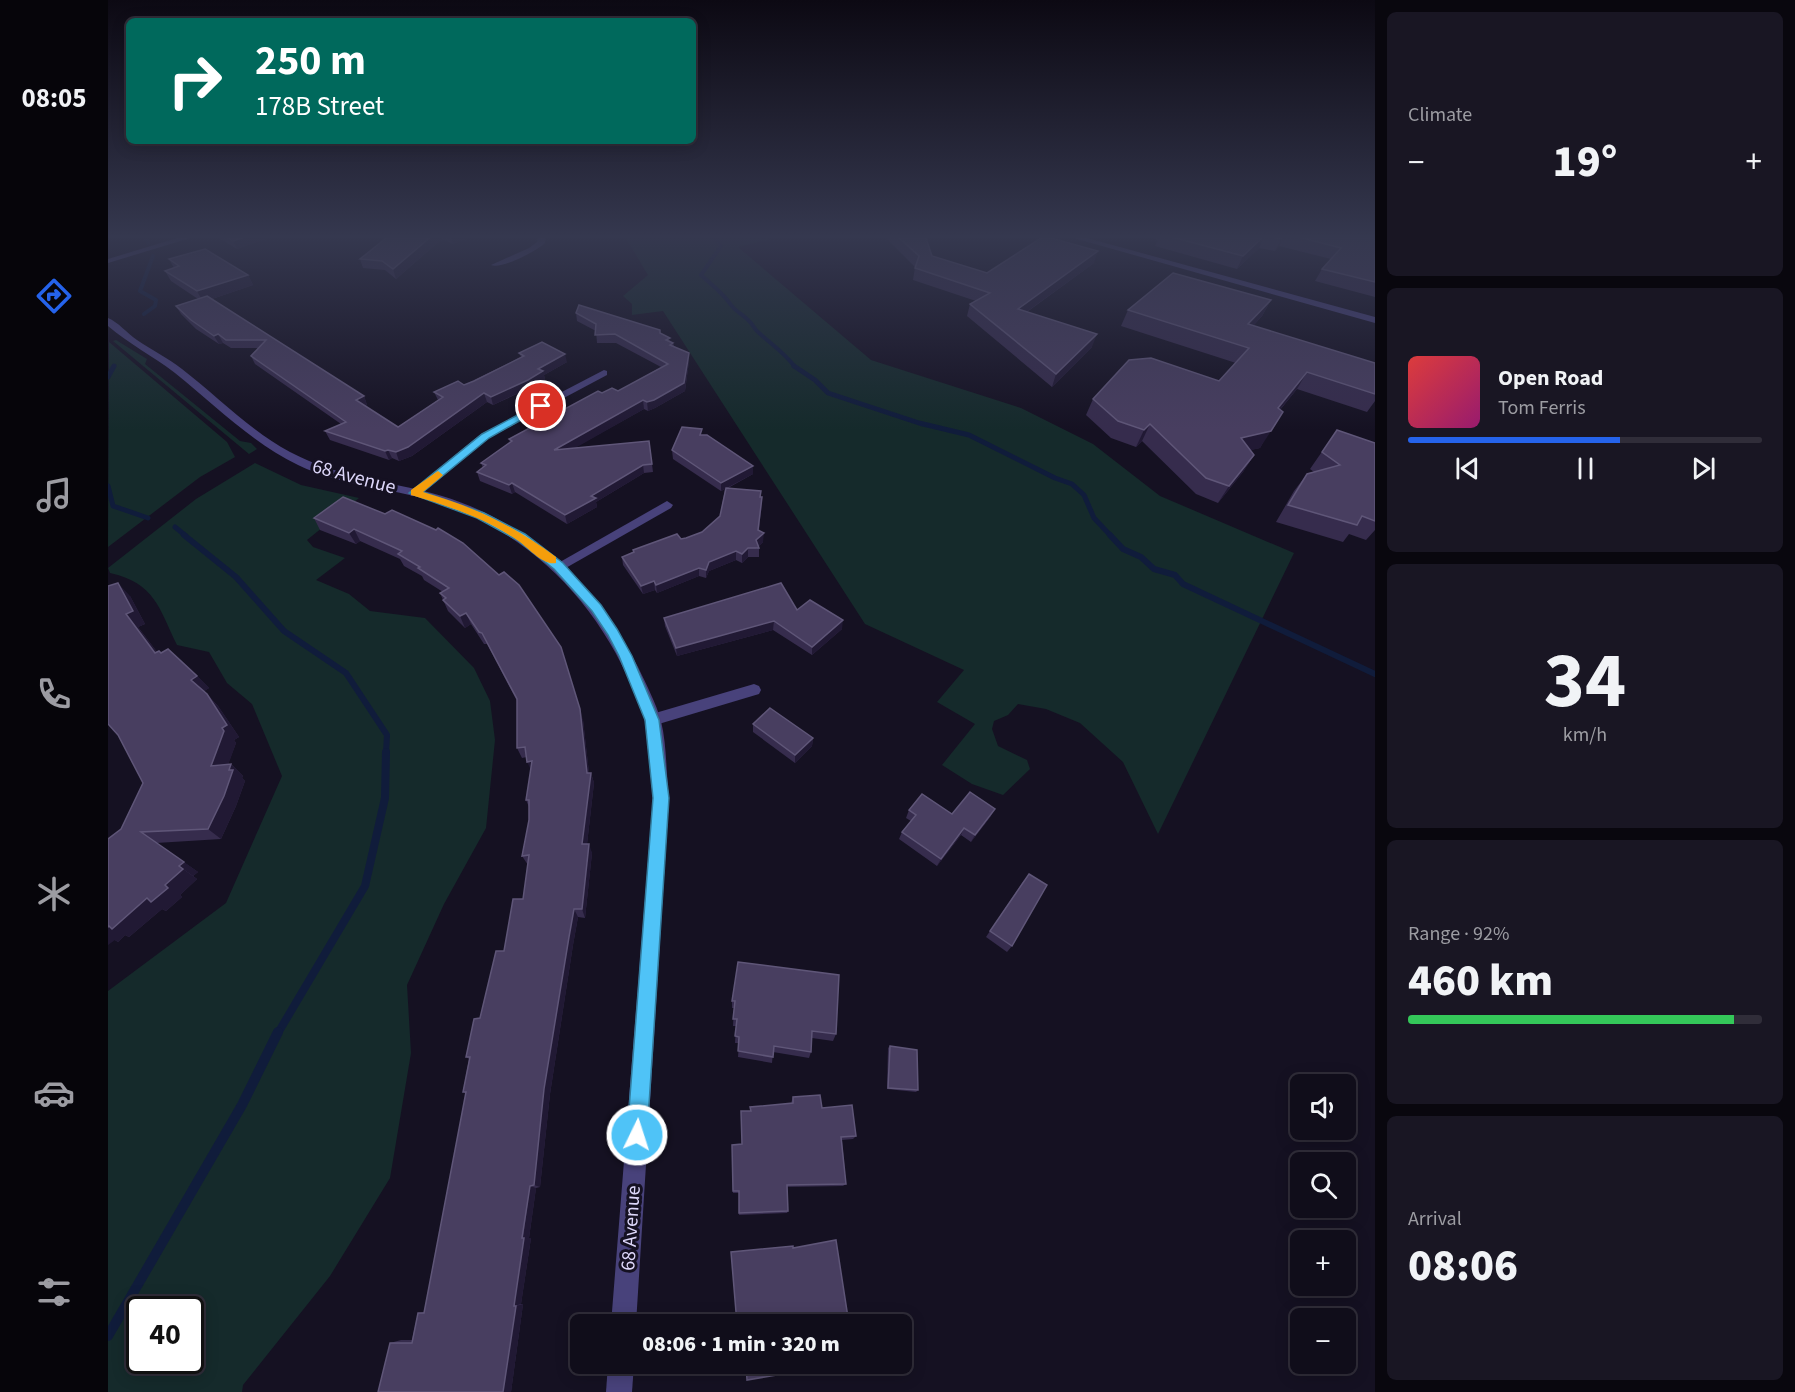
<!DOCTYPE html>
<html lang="en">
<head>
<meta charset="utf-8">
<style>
  :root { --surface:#100d1a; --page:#191623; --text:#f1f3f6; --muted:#9c9ca2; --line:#302d39; --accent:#2563eb }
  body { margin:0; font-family:"Source Sans 3",sans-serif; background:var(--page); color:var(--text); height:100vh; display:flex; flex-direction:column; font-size:22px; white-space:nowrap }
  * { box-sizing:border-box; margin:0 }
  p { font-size:20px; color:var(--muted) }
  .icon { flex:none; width:33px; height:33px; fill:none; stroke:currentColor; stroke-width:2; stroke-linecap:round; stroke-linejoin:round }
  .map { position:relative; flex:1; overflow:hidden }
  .drawer { display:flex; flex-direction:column; gap:12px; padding:12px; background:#09070e; width:420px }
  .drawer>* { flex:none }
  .top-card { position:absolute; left:18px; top:18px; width:570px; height:126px; border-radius:9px; box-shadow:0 3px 15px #0003,0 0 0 2px var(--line); background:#00695c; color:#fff; overflow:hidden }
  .tools { position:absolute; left:1182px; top:1074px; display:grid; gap:12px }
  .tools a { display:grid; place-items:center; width:66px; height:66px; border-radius:9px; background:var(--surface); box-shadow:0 3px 15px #0003,0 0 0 2px var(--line); font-size:30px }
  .speed { position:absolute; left:18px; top:1296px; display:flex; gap:12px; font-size:30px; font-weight:700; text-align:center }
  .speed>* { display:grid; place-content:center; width:78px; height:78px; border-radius:50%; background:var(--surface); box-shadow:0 3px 15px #0003,0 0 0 2px var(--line); line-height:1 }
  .speed .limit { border:3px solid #111; border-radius:9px; background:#fff; color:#111 }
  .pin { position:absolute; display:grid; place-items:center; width:51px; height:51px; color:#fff; margin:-26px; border:3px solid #fff; border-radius:50%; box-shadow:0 2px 6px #0007 }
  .me { position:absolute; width:66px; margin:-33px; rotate:4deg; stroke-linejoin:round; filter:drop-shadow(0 0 4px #0008) }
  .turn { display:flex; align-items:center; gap:21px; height:126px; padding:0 30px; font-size:27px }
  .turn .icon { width:78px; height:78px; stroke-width:2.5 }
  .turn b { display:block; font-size:42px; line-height:51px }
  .big { font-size:45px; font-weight:800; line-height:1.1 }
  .drawer .widget { flex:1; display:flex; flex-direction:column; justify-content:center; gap:9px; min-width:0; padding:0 21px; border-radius:9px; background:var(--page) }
  .drawer .dial { align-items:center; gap:0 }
  .dial b { font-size:78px; line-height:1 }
  .song { display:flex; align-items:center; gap:18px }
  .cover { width:72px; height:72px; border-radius:9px; background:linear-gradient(135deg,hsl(0 70% 55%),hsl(320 70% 35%)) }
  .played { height:6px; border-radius:3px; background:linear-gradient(90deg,var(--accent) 60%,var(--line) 60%) }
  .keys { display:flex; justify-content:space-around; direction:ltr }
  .heat { display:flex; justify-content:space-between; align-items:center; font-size:33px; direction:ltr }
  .charge { height:9px; border-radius:4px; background:linear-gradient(90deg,#34c759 92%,var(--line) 0) }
  .trip { position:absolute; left:462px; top:1314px; width:342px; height:60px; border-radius:9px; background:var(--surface); box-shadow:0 3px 15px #0003,0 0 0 2px var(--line); font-weight:800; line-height:60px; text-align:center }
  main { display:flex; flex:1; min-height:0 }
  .tabs { display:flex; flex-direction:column; width:108px; justify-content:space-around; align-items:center; background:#06050a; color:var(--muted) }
  .tabs .icon { width:42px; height:42px }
  .tabs .current { color:var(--accent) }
  .tabs b { font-size:27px; color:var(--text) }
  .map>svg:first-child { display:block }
  .green { fill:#152a2b; fill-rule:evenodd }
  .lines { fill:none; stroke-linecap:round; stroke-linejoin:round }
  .stream-far4 { stroke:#101c3b; stroke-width:4 }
  .stream-far3 { stroke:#101c3b; stroke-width:5 }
  .stream-far2 { stroke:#101c3b; stroke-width:6 }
  .stream-far1 { stroke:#101c3b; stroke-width:8 }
  .stream { stroke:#101c3b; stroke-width:10 }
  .minor { fill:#48427b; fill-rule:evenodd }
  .tertiary { fill:#48427b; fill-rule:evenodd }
  .wall { fill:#362c4d }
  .shaded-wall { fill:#211934 }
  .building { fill:#483e60; stroke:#5f5678; stroke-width:1.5 }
  .route { fill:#4fc3f7; stroke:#337fa1; stroke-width:1.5 }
  .slow { fill:#f59e0b }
  .labels { text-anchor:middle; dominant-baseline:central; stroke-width:6; stroke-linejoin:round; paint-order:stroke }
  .street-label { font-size:20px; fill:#ddd7fa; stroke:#151122 }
</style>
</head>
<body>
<main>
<nav class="tabs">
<b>08:05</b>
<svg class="icon current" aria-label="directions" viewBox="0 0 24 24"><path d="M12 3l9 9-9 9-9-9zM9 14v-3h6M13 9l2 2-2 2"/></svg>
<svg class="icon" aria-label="music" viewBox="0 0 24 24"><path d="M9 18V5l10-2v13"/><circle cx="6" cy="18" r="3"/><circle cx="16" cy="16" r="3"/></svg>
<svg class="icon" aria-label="phone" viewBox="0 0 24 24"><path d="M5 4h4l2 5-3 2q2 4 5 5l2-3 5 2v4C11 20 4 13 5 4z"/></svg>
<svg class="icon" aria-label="climate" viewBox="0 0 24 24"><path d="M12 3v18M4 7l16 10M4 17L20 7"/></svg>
<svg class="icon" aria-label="car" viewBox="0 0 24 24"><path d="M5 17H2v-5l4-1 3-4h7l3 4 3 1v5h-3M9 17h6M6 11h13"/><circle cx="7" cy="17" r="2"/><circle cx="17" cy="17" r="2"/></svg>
<svg class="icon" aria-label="filters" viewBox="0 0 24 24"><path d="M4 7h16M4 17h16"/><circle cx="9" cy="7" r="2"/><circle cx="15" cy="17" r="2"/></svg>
</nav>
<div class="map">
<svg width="1267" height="1392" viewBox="0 0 1267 1392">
  <rect width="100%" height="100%" fill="#151122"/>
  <g class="green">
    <path d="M516,235H679L630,247L763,360L913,408L985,444L1052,496L1186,553L1050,834L1015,762L972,723L938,709L910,704L900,715L886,721L884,729L890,746L919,760L922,769L895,795L864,784L834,765L867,724L829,702L856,670L757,624L555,311L524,315V304L515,296L540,275Z"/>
    <path d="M8,340L39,359L37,364L132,441L143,443L149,449L141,454L5,341Z"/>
    <path d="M1,342L119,442L127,457L92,477L0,547Z"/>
    <path d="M147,463L193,485L251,498L199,540L205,547L237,558L208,580L241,594L262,611L317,618L366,668L382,701L387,740L378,828L336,904L299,985L303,1053L282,1178L222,1276L135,1385L134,1392H0V991L118,903L174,776L144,704L119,683L101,652L69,645C51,608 47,583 2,573L0,568L88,499ZM32,1310H82V1360H32Z"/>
  </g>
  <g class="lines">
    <g class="stream-far4">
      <path d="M37,235L40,243"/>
      <path d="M605,235L613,246L593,275C604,285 615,293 623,305C627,311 636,315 641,321C645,324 646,329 650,332C663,344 677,353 687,367"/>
      <path d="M36,314L47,306L48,300L32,291L45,256"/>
    </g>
    <g class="stream-far3">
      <path d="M686,366L707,380L720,393L811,423L861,435L947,478L964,484L976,495L986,518L1003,536"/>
      <path d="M0,377L6,366"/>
      <path d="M0,486L5,506L40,518"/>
      <path d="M67,527L78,536"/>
    </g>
    <g class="stream-far2">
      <path d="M76,535L128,577L176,631L238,673L279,735L278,753"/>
      <path d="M1002,535L1015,549L1033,557L1046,569L1067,575L1075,584L1267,674"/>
    </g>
    <path class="stream-far1" d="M170,1033L257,886L277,798L278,752"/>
    <path class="stream" d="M0,1336L134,1105L170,1032"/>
    <g class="minor">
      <path d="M79,235H92L0,263V259Z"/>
      <path d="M430,235H438L437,243C429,251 392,270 383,265L421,248L429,242Z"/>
      <path d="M955,235H968L1267,317V323Z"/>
      <path d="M496,370L499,371V375L381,438L311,496H303L301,493L373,434Z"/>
      <path d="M559,501L565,505L563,508L456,569H446L445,566Z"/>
      <path d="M646,684L651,686L653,690L651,694L544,726L539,724L536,720L539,716L544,714Z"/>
    </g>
    <g class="tertiary">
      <path d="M0,318C10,322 19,333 29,340C44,350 60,358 74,369C110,397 143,431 182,452C231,478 283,481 334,496C422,523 489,585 530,667C538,684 548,703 553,721C559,746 558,773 561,798L528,1324H503L545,798C542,773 543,746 537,721C535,709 528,698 524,687C487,599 418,530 326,501C281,488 233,486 190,465C143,442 107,405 67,373C45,356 21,344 0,326Z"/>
      <path d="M500,1364H526L524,1392H498Z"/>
    </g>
  </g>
  <g class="wall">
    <path d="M106,235H168L129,249Z"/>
    <path d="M282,235H368L345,244L334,239L288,279L277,270L255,268L252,259Z"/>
    <path d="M775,235H817L824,256L879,273L986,263L919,312L984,347L944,387L859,316L862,304L868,301L805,280L807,267Z"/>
    <path d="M1034,235H1267V297L1207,281L1214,269L1223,259L1171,246L1167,251L1151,248L1129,269L1047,246L1050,240Z"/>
    <path d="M61,259L140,275L145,285L104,299L256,396L259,405L257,406L290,427L330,400L326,392L356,385L413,357L411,353L459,362L436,375L437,380L422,388L385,405L379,402L304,456L291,461L284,458L281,460L222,440L217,431L233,424L147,364L143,356L150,348H123L115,343L111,344L88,329L73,314L68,306L90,299L63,281L57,271L66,268Z"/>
    <path d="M1163,300L1154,316L1145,326L1267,363V401L1259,412L1189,389L1172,410L1152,448L1142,450L1146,455L1135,472L1110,503L1088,494L1034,441L1028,447L1003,438L978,415L985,399L1111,381L1128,363L1013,326L1020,310Z"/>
    <path d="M468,313L553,333L565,343L566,346L581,361L577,391L547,408L540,411L536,409L466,448L541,441L545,472L536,473L488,502L489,507L459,524L407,492L404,494L372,481L369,472L375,468L373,463L402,443L401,439L494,393L510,391L553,367L508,343H489L488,331L469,321Z"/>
    <path d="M1229,430L1267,443V530L1258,540L1241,534L1235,542L1168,522L1186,491L1199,474L1206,472L1202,469Z"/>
    <path d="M594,435L645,466V474L620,488L654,497L651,531L655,542L651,546V557H640L634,563L628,560L601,571L598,578L591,576L549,593L547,590L535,594L515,565L514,557L525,552V550L573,539L578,538L594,532L612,516L617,489L613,491L565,459L564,450Z"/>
    <path d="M277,514L475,720L481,773H483L486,783L479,844L484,853L477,918L470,917L465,945L442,1094L432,1187L428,1188L421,1238H423L413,1304H415L403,1392L282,1343L293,1340H304L310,1313L316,1312L358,1094L355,1092L361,1059L358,1057L415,899L420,865L414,856L421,820V807L418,800L423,770L419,757L414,758L409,748V701L379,644H376L363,624L357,628L340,611L332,593L335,592L316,580L314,576L296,566L292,559L252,541L248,544L212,530L206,518Z"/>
    <path d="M22,596L37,624L30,627L49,652L53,653L89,676L101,688L96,691L110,706L131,737L126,740L128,743L120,764H123L135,776L134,778L137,781L128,806L113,839L48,843L90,872L85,876L89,879L72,895L74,897L58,911L54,909L21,937L17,935L10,942L7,940L13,829L35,783Z"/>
    <path d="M689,610L734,629L704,655L665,630L569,656L557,626L556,618Z"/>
    <path d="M645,724L705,738L704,746L687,763L645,732Z"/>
    <path d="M801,810L844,814L883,816L863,842L853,835L829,866L791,839L794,832L803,821L798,818Z"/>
    <path d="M916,880L904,946L899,952L878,937Z"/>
    <path d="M624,1001L728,1034L725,1041L704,1038L703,1052L701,1058L665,1052L664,1063L630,1057L631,1043H627L628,1026H625L626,1008H624Z"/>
    <path d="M782,1046L810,1090L808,1092L779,1089L780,1048Z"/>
    <path d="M685,1097L714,1108L748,1136L745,1139L734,1140L738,1184L735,1186L679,1187L680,1211L679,1213L631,1215V1193H625V1191L643,1111L683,1103Z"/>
  </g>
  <g class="shaded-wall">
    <path d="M143,235H168L129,249L125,241Z"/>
    <path d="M325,235H333L334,239L288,279L285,269Z"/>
    <path d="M342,235H368L345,244Z"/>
    <path d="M1157,235L1151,248L1129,269L1135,256Z"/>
    <path d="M1177,235L1171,246L1167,251L1173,239Z"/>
    <path d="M990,251L986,263L906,321L910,309Z"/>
    <path d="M140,275L145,285L95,302L89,291Z"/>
    <path d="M1163,300L1154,316L1132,340L1140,324Z"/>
    <path d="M110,334L115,343L111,344L106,336Z"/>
    <path d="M989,334L984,347L944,387L948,374Z"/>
    <path d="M581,353V361L577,391L547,408L540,411L539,402Z"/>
    <path d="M457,354L459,362L436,375L437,380L385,405L383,397Z"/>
    <path d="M1199,372L1189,389L1159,425L1170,408Z"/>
    <path d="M376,393L379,402L304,456L291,461L288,452Z"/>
    <path d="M256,396L259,405L252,408L248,400Z"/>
    <path d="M535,400L536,409L448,459L446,450Z"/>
    <path d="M1042,424L1034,441L1028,447L1036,430Z"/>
    <path d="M1163,431L1152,448L1123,455L1133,438Z"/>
    <path d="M280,450L284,458L281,460L277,451Z"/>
    <path d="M1146,455L1135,472L1110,503L1121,486Z"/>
    <path d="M535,465L536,473L488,502L489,507L459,524L457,515L483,496Z"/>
    <path d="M645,466V474L613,491V483Z"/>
    <path d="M404,483L407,492L404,494L401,485Z"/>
    <path d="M654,497V506L649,539L656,533L655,542L648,549Z"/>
    <path d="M246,529L252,541L248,544L241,533Z"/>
    <path d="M640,548V557L634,563V554Z"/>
    <path d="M628,551V560L601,571L598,578V570L601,562Z"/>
    <path d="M591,568V576L549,593L548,585Z"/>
    <path d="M546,581L547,590L535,594L533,586Z"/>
    <path d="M10,583L22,596L37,624L30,627L59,665L47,653L18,614Z"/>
    <path d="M358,613L363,624L357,628L352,616Z"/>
    <path d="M735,620L734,629L704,655V647Z"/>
    <path d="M666,621L665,630L569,656L568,648Z"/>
    <path d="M89,676L101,688L95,692L83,680Z"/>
    <path d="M99,694L110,706L131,737L126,740L128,743L116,777L103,766L114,728Z"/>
    <path d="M472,709L475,720L482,781L483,773L486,783L478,853L474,844L479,773Z"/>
    <path d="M705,738L704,746L687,763V755Z"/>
    <path d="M424,761V772L419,762Z"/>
    <path d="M123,764L135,776L134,778L137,781L128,806L113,839L100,829Z"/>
    <path d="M887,809L883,816L863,842L867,835Z"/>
    <path d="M856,828L853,835L829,866L833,859Z"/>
    <path d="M481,844L484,853L477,918L474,909Z"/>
    <path d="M76,862L90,872L85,876L71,866Z"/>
    <path d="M75,869L89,879L72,895L74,897L58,911L54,909L21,937L17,935L10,942L7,940L0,945V927L57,885Z"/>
    <path d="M466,909L470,917L465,945L442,1094L432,1187L426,1185L436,1089L461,937Z"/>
    <path d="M422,1186L428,1188L421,1238H423L413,1304L406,1306Z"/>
    <path d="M415,1304L403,1392H395L408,1306Z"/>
  </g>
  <g class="building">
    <path d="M115,235H143L125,241Z"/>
    <path d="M282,235H325L285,269L274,261L252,259Z"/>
    <path d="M788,235H817L824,256L879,273L936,236L990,251L910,309L989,334L948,374L862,304L882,293L807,268L811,256Z"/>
    <path d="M1056,235H1176L1173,239L1157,235L1135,256Z"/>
    <path d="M1183,235H1267V282L1214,269L1233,248Z"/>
    <path d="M97,249L140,275L89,291L57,271L71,266L61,259Z"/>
    <path d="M1065,273L1163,300L1140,324L1267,363V394L1199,372L1170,408L1175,412L1163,431L1133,438L1146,455L1121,486L1098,478L1042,424L1036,430L1010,421L985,399L1021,360L1043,358L1111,381L1141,348L1020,310Z"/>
    <path d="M99,296L256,396L248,400L290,427L335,397L326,392L350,381L356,385L366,381L416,356L411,353L434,342L457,354L430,369L435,371L420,380L383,397L376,393L300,447L288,452L280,450L277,451L217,431L238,422L143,356L158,340H118L110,334L106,336L83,320L68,306Z"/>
    <path d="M471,305L552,330V333L562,338L558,340L565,343L562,345L581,353L576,383L546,400L539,402L535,400L446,450L541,441L544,464L535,465L483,496L488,498L457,515L404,483L401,485L369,472L378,465L373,463L404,441L401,439L490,391L494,393L504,388L510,391L560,364L507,334L487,335L488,324L468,313Z"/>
    <path d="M574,427L594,429L592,435H599L645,466L613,483L564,450Z"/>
    <path d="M1229,430L1267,443V521L1254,516L1249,525L1180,505L1199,474L1232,465L1214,452Z"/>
    <path d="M618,488L653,491L652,497H654L650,530L656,533L648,540L651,548H640L634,554L628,551L601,562L598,570L591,568L548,585L546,581L533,586L514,557L526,552L525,550L569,534L573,539L578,538L594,532L612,516Z"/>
    <path d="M235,497L277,514L284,510L328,530L330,528L355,543L391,575L396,572L411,585L453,647L472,709L479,773H483L474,844H481L474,909H466L461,937L436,1089L426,1185L422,1186L414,1238H416L406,1306H408L395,1392H270L282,1343H304L310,1313H316L358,1092H355L362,1057H358L366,1019L372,1018L388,951H396L405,899H415L421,855L414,856L421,820V800H418L424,761L419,762L417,747L409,748V699L374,633L371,632L358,613L352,616L335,600L338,598L332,593L341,588L310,568L312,567L290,554L294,551L246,529L241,533L206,518Z"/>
    <path d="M10,583L25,611L18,614L47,653L51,651L53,653L60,649L89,676L83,680L99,694L119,725L114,728L116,731L103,766L123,764L121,770H125L116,796L100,829L33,832L76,862L71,866L75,869L57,885L60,888L43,902L39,898L4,929L1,926L0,927V839L13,829L35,783L10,735L0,724V586Z"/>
    <path d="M673,583L689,610L702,600L735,620L704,647L666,621L568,648L556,618Z"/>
    <path d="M662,708L705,738L687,755L645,724Z"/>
    <path d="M862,792L887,809L867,835L856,828L833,859L794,832L808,815L801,810L814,794L844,814Z"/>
    <path d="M921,874L939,885L904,946L882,931Z"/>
    <path d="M630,962L731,975L728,1034L704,1031L703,1052L666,1046L665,1057L630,1051L631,1037L627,1036L629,1019H625L627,1001H624Z"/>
    <path d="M782,1046L809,1050L810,1090L780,1088Z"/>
    <path d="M712,1095L714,1108L744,1105L748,1136L733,1137L738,1184L679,1185L680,1211L631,1213V1191H625L624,1145L634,1144L633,1111H643L642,1107L685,1103V1097Z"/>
    <path d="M728,1240L741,1324H629L623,1252L685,1246V1248Z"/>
    <path d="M638,1364H704V1369L639,1380Z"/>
  </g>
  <linearGradient id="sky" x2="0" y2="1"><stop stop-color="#0c0913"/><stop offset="0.55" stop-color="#35384f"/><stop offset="1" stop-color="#35384f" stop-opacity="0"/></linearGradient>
  <rect width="1267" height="430" fill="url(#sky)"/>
  <path class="route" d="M430,404L438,406L381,438L315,492L376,513L417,534L455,563L493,605L509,629L524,656L551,720L561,798L539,1135L536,1142L529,1145L522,1142L519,1135L545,798L537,720L511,656L500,635L484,611L446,569L409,540L369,518L301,493L374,434Z"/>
  <path class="slow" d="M330,471L335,475L333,477L315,492C366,507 405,525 448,557V563C435,566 420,547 409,540C377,518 340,506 303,495V490Z"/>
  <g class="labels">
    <g class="street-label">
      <text transform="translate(246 477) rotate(15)">68 Avenue</text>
      <text transform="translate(523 1228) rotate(-86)">68 Avenue</text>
    </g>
  </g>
</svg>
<div class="tools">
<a><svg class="icon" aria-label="sound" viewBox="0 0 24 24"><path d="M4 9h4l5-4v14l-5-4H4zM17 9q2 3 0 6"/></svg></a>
<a><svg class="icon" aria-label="search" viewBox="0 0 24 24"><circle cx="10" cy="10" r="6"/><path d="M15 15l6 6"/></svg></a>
<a>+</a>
<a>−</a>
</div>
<div class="speed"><div class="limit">40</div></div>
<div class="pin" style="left:433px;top:406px;background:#d93025"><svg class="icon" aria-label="arrive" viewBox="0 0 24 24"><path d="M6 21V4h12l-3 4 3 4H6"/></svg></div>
<svg class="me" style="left:529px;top:1135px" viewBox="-20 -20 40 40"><circle r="17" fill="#4fc3f7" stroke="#fff" stroke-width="3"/><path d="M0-11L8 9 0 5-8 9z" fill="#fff"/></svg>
<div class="trip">08:06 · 1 min · 320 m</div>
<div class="top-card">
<div class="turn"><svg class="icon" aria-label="right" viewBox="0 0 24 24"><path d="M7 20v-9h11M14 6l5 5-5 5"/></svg><div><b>250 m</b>178B Street</div></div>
</div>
</div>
<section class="drawer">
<div class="widget"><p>Climate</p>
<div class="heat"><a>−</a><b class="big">19°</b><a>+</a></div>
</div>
<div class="widget">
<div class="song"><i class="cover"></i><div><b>Open Road</b><p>Tom Ferris</p></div></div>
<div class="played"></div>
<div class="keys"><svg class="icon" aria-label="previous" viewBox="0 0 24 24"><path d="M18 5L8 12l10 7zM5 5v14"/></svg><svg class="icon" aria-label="pause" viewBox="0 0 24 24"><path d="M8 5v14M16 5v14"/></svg><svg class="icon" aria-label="next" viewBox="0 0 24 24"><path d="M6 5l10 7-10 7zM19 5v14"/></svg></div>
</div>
<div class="widget dial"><b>34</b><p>km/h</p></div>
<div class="widget"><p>Range · 92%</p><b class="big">460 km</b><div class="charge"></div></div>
<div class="widget"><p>Arrival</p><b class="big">08:06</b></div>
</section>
</main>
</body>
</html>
